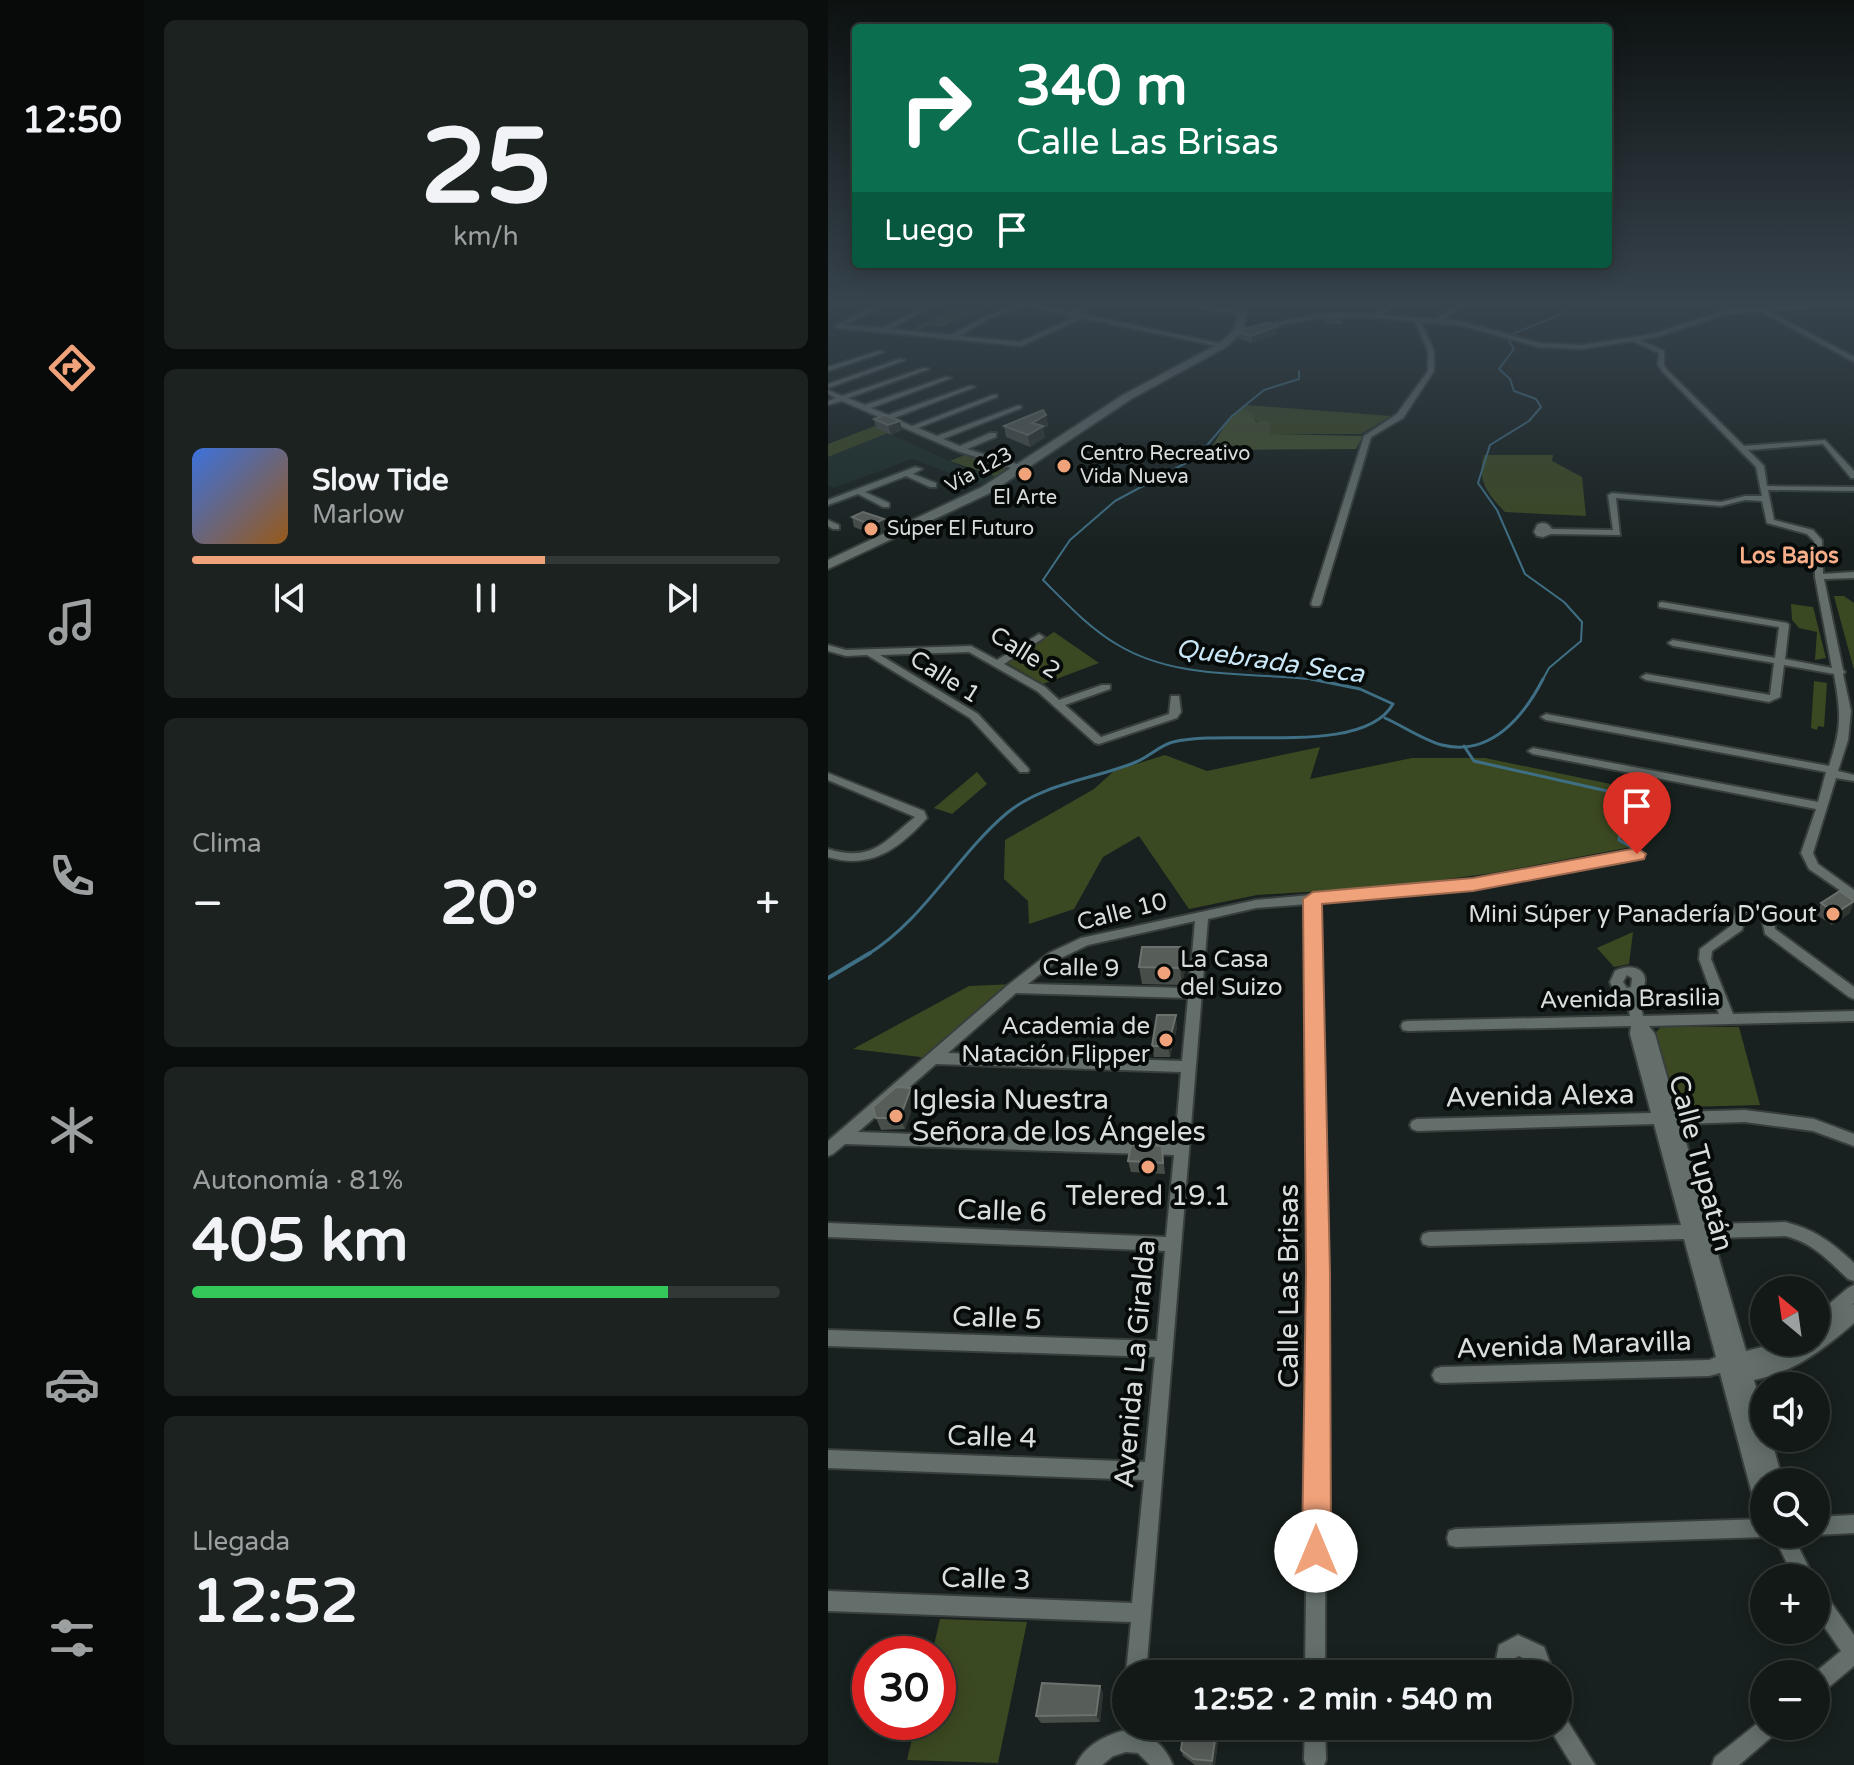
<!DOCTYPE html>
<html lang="es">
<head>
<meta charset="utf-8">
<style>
  :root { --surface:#121917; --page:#1b2220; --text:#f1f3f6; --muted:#9ca0a1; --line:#313836; --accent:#f0a27a }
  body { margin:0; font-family:"Varela Round",sans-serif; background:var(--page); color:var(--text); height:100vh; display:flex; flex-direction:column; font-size:30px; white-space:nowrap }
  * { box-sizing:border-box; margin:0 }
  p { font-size:26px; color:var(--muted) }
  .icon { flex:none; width:44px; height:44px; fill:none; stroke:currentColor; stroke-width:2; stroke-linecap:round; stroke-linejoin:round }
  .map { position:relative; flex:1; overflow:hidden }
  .sheet { display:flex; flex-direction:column; gap:20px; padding:20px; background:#0a0e0d; width:684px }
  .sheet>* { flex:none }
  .guide { position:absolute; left:24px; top:24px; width:760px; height:244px; border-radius:8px; box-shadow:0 4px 20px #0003,0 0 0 2px var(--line); background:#0b6e4f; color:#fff; overflow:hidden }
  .needle { width:52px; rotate:331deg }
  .tools { position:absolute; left:922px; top:1276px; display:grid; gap:16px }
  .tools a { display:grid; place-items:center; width:80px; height:80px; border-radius:50%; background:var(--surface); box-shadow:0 4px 20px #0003,0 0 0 2px var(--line); font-size:40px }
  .speed { position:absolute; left:24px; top:1636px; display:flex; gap:16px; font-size:40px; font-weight:700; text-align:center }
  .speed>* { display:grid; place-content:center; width:104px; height:104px; border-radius:50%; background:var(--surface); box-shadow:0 4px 20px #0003,0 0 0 2px var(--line); line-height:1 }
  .speed .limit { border:12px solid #d22; background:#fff; color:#111 }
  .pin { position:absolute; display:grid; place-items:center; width:68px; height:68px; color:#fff; margin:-82px -34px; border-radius:50% 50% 50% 0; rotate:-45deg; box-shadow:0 0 8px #0007 }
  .pin .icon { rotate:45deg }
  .me { position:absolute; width:88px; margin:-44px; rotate:0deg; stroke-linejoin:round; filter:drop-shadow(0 0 6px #0008) }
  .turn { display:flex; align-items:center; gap:28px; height:168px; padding:0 32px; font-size:36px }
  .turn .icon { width:104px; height:104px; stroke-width:2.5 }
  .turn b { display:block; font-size:56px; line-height:68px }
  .then { display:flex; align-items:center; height:76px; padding:0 32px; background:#0003; gap:16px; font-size:30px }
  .big { font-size:60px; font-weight:700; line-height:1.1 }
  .sheet .card { flex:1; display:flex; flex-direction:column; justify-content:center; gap:12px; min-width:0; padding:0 28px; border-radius:12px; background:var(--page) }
  .sheet .dial { align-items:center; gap:0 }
  .dial b { font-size:104px; line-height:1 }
  .song { display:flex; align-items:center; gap:24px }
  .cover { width:96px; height:96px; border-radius:12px; background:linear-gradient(135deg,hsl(220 70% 55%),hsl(30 70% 35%)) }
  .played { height:8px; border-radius:4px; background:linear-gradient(90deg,var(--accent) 60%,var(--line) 60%) }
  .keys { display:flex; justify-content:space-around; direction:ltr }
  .heat { display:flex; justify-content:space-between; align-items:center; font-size:44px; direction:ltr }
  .charge { height:12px; border-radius:6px; background:linear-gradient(90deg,#34c759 81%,var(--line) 0) }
  .trip { position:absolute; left:284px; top:1660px; width:460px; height:80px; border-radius:40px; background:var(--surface); box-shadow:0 4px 20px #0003,0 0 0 2px var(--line); font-weight:700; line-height:80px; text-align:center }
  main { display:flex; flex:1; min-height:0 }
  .tabs { display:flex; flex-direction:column; width:144px; justify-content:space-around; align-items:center; background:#070a09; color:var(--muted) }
  .tabs .icon { width:56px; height:56px }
  .tabs .selected { color:var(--accent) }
  .tabs b { font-size:36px; color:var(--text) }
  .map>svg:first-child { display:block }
  .built { fill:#1c2c28 }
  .green { fill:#3b4922 }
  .forest { fill:#45532c }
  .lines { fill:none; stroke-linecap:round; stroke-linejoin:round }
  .stream-far2 { stroke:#3f6f85; stroke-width:2 }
  .stream-far1 { stroke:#3f6f85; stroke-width:3 }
  .stream { stroke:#3f6f85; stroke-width:4 }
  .street-casing { stroke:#373e3c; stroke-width:4 }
  .secondary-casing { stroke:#373e3c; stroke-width:4 }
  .street { fill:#646f6c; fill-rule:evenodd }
  .secondary { fill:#646f6c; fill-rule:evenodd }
  .wall { fill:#474d48 }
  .shaded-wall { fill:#2e3531 }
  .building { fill:#575d58; stroke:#6b716d; stroke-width:2 }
  .route { fill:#f0a27a; stroke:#9c694f; stroke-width:2 }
  .poi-dot { fill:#f0a27a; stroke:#060a09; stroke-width:3 }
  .labels { text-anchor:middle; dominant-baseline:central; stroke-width:8; stroke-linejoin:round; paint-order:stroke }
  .far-poi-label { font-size:20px; fill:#d9dedd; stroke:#060a09; text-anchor:start }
  .far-street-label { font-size:20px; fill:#d9dedd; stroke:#060a09 }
  .far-neighbourhood-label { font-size:22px; font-weight:bold; fill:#f7ae89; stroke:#060a09 }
  .street-label { font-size:24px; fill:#d9dedd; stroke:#060a09 }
  .poi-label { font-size:24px; fill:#d9dedd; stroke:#060a09; text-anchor:end }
  .water-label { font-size:26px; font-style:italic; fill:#c9e7f6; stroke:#060a09 }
  .near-street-label { font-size:28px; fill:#d9dedd; stroke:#060a09 }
  .near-poi-label { font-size:28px; fill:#d9dedd; stroke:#060a09; text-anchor:start }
</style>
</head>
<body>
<main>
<nav class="tabs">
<b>12:50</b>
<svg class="icon selected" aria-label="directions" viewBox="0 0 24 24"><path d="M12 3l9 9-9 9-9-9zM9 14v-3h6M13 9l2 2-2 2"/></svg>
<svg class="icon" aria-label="music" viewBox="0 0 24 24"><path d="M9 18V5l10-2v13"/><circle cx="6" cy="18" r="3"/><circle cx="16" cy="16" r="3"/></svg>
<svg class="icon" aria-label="phone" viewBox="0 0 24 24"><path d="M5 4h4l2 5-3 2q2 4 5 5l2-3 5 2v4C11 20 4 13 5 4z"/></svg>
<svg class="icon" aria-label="climate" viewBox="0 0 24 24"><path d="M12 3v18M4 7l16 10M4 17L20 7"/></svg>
<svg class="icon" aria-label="car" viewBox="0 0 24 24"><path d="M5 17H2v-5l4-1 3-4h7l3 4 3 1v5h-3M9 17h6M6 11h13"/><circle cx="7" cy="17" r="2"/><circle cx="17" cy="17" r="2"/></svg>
<svg class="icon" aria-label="filters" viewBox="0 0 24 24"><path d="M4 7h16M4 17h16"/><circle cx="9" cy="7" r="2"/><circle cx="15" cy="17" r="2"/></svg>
</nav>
<section class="sheet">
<div class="card dial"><b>25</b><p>km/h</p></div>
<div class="card">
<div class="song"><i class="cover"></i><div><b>Slow Tide</b><p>Marlow</p></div></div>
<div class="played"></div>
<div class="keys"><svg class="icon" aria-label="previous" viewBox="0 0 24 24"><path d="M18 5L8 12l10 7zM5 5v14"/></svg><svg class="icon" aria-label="pause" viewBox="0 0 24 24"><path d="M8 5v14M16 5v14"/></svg><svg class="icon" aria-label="next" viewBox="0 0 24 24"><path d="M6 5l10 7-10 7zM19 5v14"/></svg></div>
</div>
<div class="card"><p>Clima</p>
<div class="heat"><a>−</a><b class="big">20°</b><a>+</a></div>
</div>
<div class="card"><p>Autonomía · 81%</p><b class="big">405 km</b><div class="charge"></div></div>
<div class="card"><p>Llegada</p><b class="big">12:52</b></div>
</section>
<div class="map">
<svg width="1026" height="1765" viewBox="0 0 1026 1765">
  <rect width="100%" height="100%" fill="#18211f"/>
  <path class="built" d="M60,433L139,469L169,477L154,485L84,459L6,488L0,485V457Z"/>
  <g class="green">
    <path d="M132,304L163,306L114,327L99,325L89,332L81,331Z"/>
    <path d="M418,405L563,416L533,434H442L415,408Z"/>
    <path d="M60,421V433L0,457V444Z"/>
    <path d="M139,454L184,469L169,477L122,461Z"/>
    <path d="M656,455H725L724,461L754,477L758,516L677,512C660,494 648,480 656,455Z"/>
    <path d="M1006,596H1016L1026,603V670Z"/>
    <path d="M963,604L985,607L998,658L987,660L989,632L971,628L964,620Z"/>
    <path d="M226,632L271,663L215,684L179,663Z"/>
    <path d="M986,681L999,683L996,727L990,726L989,730L983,728Z"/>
    <path d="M492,747L482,779L584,758H657L811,790L809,846L665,873L559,887L429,895L361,909L311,836L275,857L246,909L201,924L200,901L176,879L177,840L266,789L286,771L337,755L379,771Z"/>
    <path d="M149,772L159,784L124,814L106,808Z"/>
    <path d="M805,932L801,964L786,967L769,948Z"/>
    <path d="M187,984L101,1058L25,1049L141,986Z"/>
    <path d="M833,1027H911L932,1105L855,1107L848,1102L827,1033Z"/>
    <path d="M112,1619L199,1622L170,1763L79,1760L88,1722H110V1654H104Z"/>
  </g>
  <path class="forest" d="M415,408L424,413L428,422L441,421L442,434L535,436L528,449L382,450L402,417Z"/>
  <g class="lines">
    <g class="stream-far2">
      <path d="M682,335L736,313L739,304"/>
      <path d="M680,339L686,349L671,369L682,379L686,391L708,399L713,407L701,421L662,445L650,483L669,510L697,574L736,602L754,622L753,641L721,668L714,681"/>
      <path d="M471,371V379L436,390L404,416L369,457L287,501L242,540L215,580C238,603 261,628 290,645C352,682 428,671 497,681"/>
    </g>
    <g class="stream-far1">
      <path d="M557,718C575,726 595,740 614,745C663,757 696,716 715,679"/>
      <path d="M636,746L646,761L797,795L791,840L803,847"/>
      <path d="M39,955C97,919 128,856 179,813C215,783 267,779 308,762C321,757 332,745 345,742C400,728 535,757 565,704L532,689L483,679"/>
    </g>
    <path class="stream" d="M0,978L42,953"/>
    <defs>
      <g id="street">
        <path d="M51,304H58L17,325L54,328L102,304H109L62,329L123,335L158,316L193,304H203L242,312L258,304H265L249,313L398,345L395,347L254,318L193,346L10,328L7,326ZM198,306L237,314L240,317H248L192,342L131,336L162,318Z"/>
        <path d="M346,304H359L418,313L415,315Z"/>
        <path d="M563,304H569L553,315L608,319L633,304H639L615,320L632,321L711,343L754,345L825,334L897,310L1007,304L1004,306L940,311L1026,357V362L936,313V311L898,314L828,337L812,340L836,351V365L839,370L916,446L997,440L1026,471V478H1023L995,444L920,450L936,466L939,486L1026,487V491L940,490L946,520L985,530L994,540L995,574L1026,572V578L996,579L1015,670L1017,672L1015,674L1023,711L1020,740L1010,771L1026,775V781L1008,778L985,853L990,864L1026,890V900L981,869L973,853L988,809L705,754L700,751L705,748L990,802L998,772L718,720L713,717L718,714L1001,766C1014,727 1013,714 1006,674L956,665L952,697L941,702L818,680L813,677L818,674L942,695L946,663L845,646L840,643L845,640L947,658L951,627L831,607V603L834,602L959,623L961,625L957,659L1004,668L987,577L986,541L979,534L939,523L934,501L917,500L893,506L788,498L792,535L723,534L715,537L709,536L706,532L709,525C715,521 720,523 724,529L785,530L780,495L784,493L893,502L917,496H934L928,467L835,372L830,365L831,353L805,341L754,349L711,347L632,325L593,322L606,351V371L575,418L543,437L493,604L491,606H485L483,604L536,436L569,414L600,371V351L587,321L535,317L489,318L430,329L427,327L489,314H546Z"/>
        <path d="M51,351L56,352L0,371V367Z"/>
        <path d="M72,359L77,360L0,388V384Z"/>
        <path d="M96,368L101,369L20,398L37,405L118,377L123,378L43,408L60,415L142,386L147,387L66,418L84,426L165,395H169V397L90,428L109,436L189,406H193V408L115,439L132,446L162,433H168V437L139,449L198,467V471H192L129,451L14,401L0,405V401L8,398L0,394V390L14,396Z"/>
        <path d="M87,467L94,469L85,474L108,483V487H102L78,476L37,492L61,503V507H55L30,494L0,505V500Z"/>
        <path d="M0,520L11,525V529H5L0,526Z"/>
        <path d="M211,634L216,637L214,639L176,664L217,687L231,700L274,685H282V689L237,705L273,737L341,714L343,696H351L353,712L349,718L271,744L267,743L209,691L141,652L52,655L150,714L200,768L201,770L200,772H192L142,718L39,655L18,656L0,651V645L18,650L143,646L169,660Z"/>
        <path d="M0,773L96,811L99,818C71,849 42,870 0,857V849C44,862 55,843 87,817L0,780Z"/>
        <path d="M809,850L815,854L813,857L645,888L491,902L498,1273L497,1674H477L482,1273L479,904L428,908L380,919L318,1674H298L303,1622L0,1611V1591L304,1603L316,1480L0,1468V1450L317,1462L327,1357L0,1346V1330L329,1341L337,1251L0,1237V1223L338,1237L346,1155L17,1144L5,1154L0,1156V1141L180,985L221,953L253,938L428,900L645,880ZM367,921L361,988L200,984L231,959L260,945ZM188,993L360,998L354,1061L120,1053ZM108,1064L353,1072L347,1143L30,1132Z"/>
        <path d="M920,903L939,908L946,919L947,929L1026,987V999L1021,997L937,934L934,919L931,914L921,912L918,913L914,930L884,951L883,959L905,1014L1026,1011V1021L821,1026L827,1034L849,1112L917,1110L986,1119L1026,1134V1146L985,1131L917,1122L853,1124L881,1224L957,1222C986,1229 1005,1243 1026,1263V1281L1020,1279C1001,1261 984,1242 957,1236L885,1238L918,1351L954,1342H988V1315L1020,1288L1026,1285V1303L1024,1305L1026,1304V1323C996,1349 967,1372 926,1380L936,1415V1438H943L955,1482H936V1514L929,1512L927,1505L892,1373L881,1376L613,1383L607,1381L604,1375L607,1369L613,1367L881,1360L888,1357L856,1239L601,1246L595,1244L593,1239L595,1234L601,1232L853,1225L826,1124L589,1131L584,1129L582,1125L584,1121L589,1119L823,1113L802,1034L803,1026L580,1031L575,1030L573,1026L575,1022L580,1021L802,1016L798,998L787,994L782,982L787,971C808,960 828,975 810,995L815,1016L891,1014L871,959L872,949L904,925L908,908ZM799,975L804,978L803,987L799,988L795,982Z"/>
        <path d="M1026,1515V1533L988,1535L985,1534H988V1517Z"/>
        <path d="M936,1519V1534H943L936,1537L628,1547L621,1545L619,1538L621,1531L628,1529Z"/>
        <path d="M945,1534H964L986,1578H966Z"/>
        <path d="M988,1588L995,1591L1026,1635V1666L995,1692L988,1695V1674H985L1013,1651L988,1615Z"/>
        <path d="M690,1635L716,1647L726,1674H706L701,1661L691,1656L687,1658L685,1674H665L671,1645Z"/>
        <path d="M730,1714L737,1717L767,1765H744L720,1726H730Z"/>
        <path d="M936,1718V1726H951L948,1733L911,1765H884L887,1757Z"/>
        <path d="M477,1726H497L498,1760L496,1765H478L476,1760Z"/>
        <path d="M298,1730C321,1732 336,1744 345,1765H322L310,1753L298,1752L285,1756L274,1765H248C257,1745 278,1735 298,1730Z"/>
      </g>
      <path id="secondary" d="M412,304H420L415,331L398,347L303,399L162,493L0,569V560L154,487L295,395L392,343L406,330Z"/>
    </defs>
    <use href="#street" class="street-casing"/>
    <use href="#secondary" class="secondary-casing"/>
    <use href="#street" class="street"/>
    <use href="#secondary" class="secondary"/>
  </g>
  <g class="wall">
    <path d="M514,313V324L496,325V316Z"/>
    <path d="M450,326V334L424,343L411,339V332Z"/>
    <path d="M218,415L220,426L215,429L217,437L202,447L178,437L176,426Z"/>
    <path d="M46,419L74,430L63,435L48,428Z"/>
    <path d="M24,517L56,519L59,529L46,535L26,527Z"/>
    <path d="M993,903L1022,913L1004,925L989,915Z"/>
    <path d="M356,947L358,964L354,985L314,984L311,967Z"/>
    <path d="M349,1027L342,1057H326L324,1046Z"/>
    <path d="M87,1100L77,1129L53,1130L48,1118Z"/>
    <path d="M334,1146L337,1174L303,1172L300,1161Z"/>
    <path d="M272,1686L275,1694L272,1722L213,1723L208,1716Z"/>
    <path d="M388,1733L390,1740L387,1765H367L355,1756L353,1750Z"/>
  </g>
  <g class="shaded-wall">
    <path d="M450,326V334L424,343L423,336Z"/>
    <path d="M218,415L220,426L215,429L217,437L202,447L200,435L204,423Z"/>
    <path d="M72,421L74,430L63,435L60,425Z"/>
    <path d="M56,519L59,529L46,535L43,525Z"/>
    <path d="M1026,901L1022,913L1004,925L1008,913Z"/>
    <path d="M356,947L358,964L354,985L352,968Z"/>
    <path d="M348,1015L349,1027L342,1057L340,1046Z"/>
    <path d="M83,1088L87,1100L77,1129L72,1118Z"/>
    <path d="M272,1686L275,1694L272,1722L268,1715Z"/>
    <path d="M388,1733L390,1740L387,1765H385L384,1761Z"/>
  </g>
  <g class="building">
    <path d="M514,313V316H496L499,314Z"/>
    <path d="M440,323L450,326L423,336L411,332L415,329Z"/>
    <path d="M215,410L218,415L204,423L215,426L200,435L176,426Z"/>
    <path d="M57,415L72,421L60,425L46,419Z"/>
    <path d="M35,512L56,519L43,525L24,517Z"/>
    <path d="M1012,891L1026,901L1008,913L993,903Z"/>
    <path d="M314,947H356L352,968L311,967Z"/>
    <path d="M329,1015H348L340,1046H324Z"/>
    <path d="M68,1087L83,1088L72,1118H48L45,1107Z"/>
    <path d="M303,1145L334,1146L335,1163L300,1161Z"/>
    <path d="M214,1683L272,1686L268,1715L208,1716Z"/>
    <path d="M388,1733L384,1761L365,1759L353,1750L355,1734Z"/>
  </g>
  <linearGradient id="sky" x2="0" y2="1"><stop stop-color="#0d1211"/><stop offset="0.55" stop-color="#37434d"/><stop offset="1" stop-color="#37434d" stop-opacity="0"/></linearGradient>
  <rect width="1026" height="551" fill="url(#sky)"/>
  <path class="route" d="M809,848L818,854L816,859L645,891L494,904L502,1273L503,1551L498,1561L488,1565L478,1561L474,1551L478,1273L475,899L485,892L645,878Z"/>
  <g class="poi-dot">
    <circle cx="236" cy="466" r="8"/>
    <circle cx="197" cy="474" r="8"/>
    <circle cx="43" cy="529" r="8"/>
    <circle cx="1005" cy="914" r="8"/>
    <circle cx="336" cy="973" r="8"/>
    <circle cx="338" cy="1040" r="8"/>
    <circle cx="68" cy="1116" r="8"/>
    <circle cx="320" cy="1167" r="8"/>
  </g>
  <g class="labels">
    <g class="far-poi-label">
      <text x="252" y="454">Centro Recreativo<tspan x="252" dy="23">Vida Nueva</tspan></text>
      <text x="197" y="498" text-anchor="middle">El Arte</text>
      <text x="59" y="529">Súper El Futuro</text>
    </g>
    <g class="far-street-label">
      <text transform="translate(151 470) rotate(-29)">Vía 123</text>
    </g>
    <g class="far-neighbourhood-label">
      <text x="961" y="556">Los Bajos</text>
    </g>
    <g class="street-label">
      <text transform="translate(197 653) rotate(32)">Calle 2</text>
      <text transform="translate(117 677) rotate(32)">Calle 1</text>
      <text transform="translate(294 912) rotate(-14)">Calle 10</text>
      <text transform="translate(253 968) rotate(1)">Calle 9</text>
      <text transform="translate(802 999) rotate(-1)">Avenida Brasilia</text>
    </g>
    <g class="poi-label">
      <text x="989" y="914">Mini Súper y Panadería D'Gout</text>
      <text x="352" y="959" text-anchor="start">La Casa<tspan x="352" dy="28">del Suizo</tspan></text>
      <text x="322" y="1026">Academia de<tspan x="322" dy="28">Natación Flipper</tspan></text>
    </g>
    <g class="water-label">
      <text transform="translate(442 661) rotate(8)">Quebrada Seca</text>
    </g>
    <g class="near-street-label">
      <text transform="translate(712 1096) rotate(-1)">Avenida Alexa</text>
      <text transform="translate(873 1163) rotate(75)">Calle Tupatán</text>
      <text transform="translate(174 1211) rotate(2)">Calle 6</text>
      <text transform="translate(461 1286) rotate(-90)">Calle Las Brisas</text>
      <text transform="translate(169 1318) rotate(2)">Calle 5</text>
      <text transform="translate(746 1345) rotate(-2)">Avenida Maravilla</text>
      <text transform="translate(307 1364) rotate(-85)">Avenida La Giralda</text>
      <text transform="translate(164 1437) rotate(2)">Calle 4</text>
      <text transform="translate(158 1579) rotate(2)">Calle 3</text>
    </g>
    <g class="near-poi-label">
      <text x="84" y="1100">Iglesia Nuestra<tspan x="84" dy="32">Señora de los Ángeles</tspan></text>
      <text x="320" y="1196" text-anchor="middle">Telered 19.1</text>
    </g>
  </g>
</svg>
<div class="tools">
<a><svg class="needle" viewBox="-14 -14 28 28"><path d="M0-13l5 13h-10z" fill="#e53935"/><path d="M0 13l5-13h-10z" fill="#9ca0a1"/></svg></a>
<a><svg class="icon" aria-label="sound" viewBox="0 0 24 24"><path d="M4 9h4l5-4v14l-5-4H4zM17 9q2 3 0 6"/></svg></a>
<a><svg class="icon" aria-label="search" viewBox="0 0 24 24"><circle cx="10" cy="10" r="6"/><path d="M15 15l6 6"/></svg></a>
<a>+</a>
<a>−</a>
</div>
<div class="speed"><div class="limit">30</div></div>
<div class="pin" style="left:809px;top:854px;background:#d93025"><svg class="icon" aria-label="arrive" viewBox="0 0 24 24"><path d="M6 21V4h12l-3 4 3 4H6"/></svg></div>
<svg class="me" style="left:488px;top:1551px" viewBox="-20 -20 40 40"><circle r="19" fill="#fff"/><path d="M0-13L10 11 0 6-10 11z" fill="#f0a27a"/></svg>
<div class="trip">12:52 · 2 min · 540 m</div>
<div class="guide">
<div class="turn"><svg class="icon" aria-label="right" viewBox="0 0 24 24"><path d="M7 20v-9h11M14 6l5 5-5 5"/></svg><div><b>340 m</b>Calle Las Brisas</div></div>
<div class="then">Luego<svg class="icon" aria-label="arrive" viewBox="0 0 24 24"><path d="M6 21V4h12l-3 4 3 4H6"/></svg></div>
</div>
</div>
</main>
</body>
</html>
